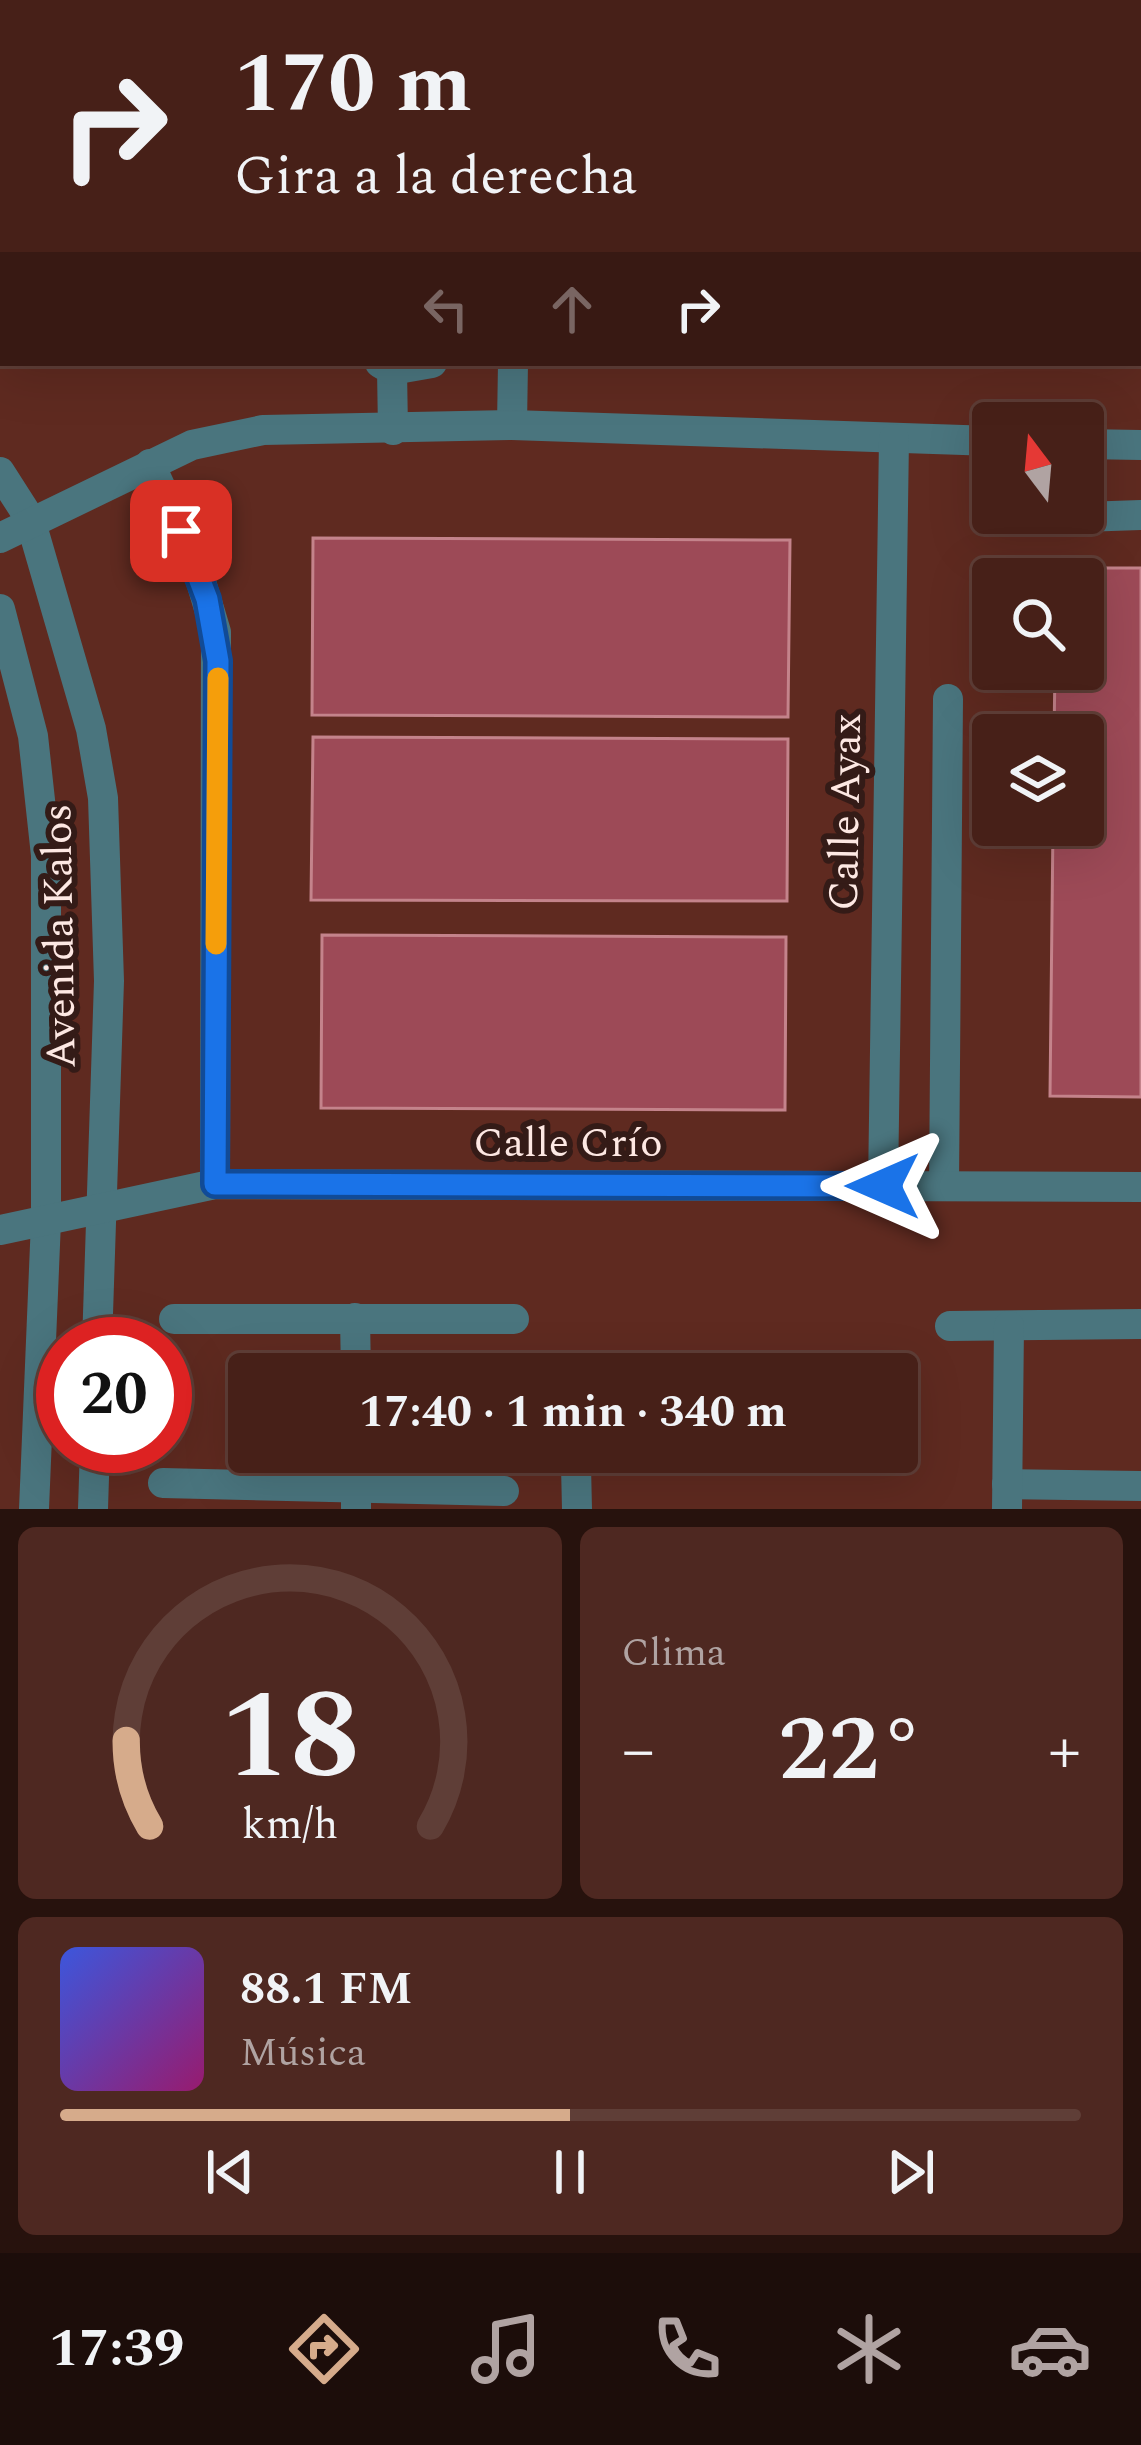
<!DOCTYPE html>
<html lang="es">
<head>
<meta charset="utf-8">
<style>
  :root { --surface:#472018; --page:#4e2821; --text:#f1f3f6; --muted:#b0a3a2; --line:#5f3e37; --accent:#d6ab8b }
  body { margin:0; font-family:Spectral,serif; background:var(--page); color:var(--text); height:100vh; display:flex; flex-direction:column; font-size:45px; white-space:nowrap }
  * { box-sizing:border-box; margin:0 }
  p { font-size:39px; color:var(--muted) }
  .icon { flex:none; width:66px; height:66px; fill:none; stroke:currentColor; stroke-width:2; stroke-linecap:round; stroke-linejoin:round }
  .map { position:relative; height:1509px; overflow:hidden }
  .drawer { display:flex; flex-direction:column; gap:18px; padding:18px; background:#27120d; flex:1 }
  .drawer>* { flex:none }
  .guide { position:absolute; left:0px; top:0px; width:1143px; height:366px; box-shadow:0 12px 48px #0002,0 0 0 3px var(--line); background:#472018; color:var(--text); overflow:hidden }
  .needle { width:78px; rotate:344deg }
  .tools { position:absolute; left:972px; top:402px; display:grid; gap:24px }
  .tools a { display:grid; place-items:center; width:132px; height:132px; border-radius:12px; background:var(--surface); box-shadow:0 12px 48px #0002,0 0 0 3px var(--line); font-size:60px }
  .speed { position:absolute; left:36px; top:1317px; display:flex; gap:24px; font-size:60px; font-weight:700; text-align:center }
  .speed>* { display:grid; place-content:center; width:156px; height:156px; border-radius:50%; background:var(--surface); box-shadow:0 12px 48px #0002,0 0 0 3px var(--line); line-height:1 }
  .speed .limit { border:18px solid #d22; background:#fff; color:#111 }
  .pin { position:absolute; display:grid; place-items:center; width:102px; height:102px; color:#fff; margin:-51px; border-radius:24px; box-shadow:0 6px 18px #0006 }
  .me { position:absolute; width:132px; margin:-66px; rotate:270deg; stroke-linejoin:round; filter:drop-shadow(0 0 9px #0008) }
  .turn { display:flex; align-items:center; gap:42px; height:252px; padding:0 36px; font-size:54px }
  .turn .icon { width:156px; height:156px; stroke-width:2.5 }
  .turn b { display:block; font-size:84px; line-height:102px }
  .lanes { display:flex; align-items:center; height:114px; padding:0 36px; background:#0003; justify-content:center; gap:60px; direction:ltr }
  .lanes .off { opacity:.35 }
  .big { font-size:90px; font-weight:700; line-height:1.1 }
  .drawer .tile { flex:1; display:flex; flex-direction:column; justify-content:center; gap:18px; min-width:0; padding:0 42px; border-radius:18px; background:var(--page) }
  .drawer .dial { align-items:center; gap:0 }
  .dial svg { height:312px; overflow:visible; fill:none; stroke:var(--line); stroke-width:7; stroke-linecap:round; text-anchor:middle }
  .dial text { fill:var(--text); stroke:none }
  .song { display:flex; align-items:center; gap:36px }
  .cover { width:144px; height:144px; border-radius:18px; background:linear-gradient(135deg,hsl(230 70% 55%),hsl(320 70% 35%)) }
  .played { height:12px; border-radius:6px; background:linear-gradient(90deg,var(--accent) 50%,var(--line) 50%) }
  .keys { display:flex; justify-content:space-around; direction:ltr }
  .heat { display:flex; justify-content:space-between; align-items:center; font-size:66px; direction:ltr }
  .drawer .tiles { flex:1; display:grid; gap:18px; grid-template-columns:1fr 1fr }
  .tile:last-child { grid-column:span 2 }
  .trip { position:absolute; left:228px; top:1353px; width:690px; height:120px; border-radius:12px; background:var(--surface); box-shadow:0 12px 48px #0002,0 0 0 3px var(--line); font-weight:700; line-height:120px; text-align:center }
  .menu { display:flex; height:192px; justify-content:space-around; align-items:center; background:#1c0d0a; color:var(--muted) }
  .menu .icon { width:84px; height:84px }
  .menu .selected { color:var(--accent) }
  .menu b { font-size:54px; color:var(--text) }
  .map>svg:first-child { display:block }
  .building { fill:#9d4a57; stroke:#c4838b; stroke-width:3 }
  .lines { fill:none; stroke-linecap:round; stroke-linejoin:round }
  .minor { stroke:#4a757e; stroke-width:30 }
  .route-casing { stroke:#114b97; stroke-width:30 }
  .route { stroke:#1a73e8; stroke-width:21 }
  .slow { stroke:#f59e0b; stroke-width:21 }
  .labels { text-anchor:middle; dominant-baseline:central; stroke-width:12; stroke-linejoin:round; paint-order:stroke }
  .street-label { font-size:42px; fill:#fde8e3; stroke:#341b17 }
</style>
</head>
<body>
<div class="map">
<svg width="1141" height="1509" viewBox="0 0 1141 1509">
  <rect width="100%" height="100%" fill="#5f2a20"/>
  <g class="building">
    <path d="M626,0H1141V337L1140,3Z"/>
    <path d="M313,538L790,540L788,717L312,715Z"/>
    <path d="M1057,568H1141V1097L1050,1096L1053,825H1083V735H1054L1055,669H1083V579H1056Z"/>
    <path d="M313,737L788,739L787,901L311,900Z"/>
    <path d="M322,935L786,937L785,1110L321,1108Z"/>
  </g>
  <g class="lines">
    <g class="minor">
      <path d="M517,3V0"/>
      <path d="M380,363L392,370L393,430"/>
      <path d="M392,370L432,363"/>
      <path d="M512,425L513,363"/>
      <path d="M1083,444L1141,445"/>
      <path d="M150,464L196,565L216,632L215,1184"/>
      <path d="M0,472L30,519L91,729L103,798L109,981L97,1344"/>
      <path d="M997,520L1141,515"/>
      <path d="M0,538L192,445L263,430L512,425L993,441"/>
      <path d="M0,609L33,736L46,855V1221L34,1509"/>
      <path d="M883,1186L894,439"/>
      <path d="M944,1186L948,699"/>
      <path d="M0,1230L215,1184L1141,1187"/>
      <path d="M355,1318L356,1374"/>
      <path d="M174,1319H514"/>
      <path d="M950,1326L1141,1324"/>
      <path d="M576,1466L577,1509"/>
      <path d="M163,1483L504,1491"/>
      <path d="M1007,1484L1141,1486"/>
      <path d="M93,1509L95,1446"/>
      <path d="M356,1509V1452"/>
      <path d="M1007,1509L1009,1326"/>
    </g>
  </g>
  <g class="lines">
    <defs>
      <path id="route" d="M181,531L207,599L218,661L215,1184L883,1186"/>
    </defs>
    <use href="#route" class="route-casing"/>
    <use href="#route" class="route"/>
    <path class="slow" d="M216,944L218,678"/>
  </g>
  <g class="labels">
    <g class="street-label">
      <text transform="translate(846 812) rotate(-89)">Calle Ayax</text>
      <text transform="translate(60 936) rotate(-91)">Avenida Kalos</text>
      <text x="568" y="1143">Calle Crío</text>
    </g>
  </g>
</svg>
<div class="tools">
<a><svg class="needle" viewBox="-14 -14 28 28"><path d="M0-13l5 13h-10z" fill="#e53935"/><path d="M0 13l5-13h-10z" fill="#b0a3a2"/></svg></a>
<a><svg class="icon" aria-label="search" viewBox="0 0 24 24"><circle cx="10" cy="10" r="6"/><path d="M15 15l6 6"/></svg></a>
<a><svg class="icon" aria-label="layers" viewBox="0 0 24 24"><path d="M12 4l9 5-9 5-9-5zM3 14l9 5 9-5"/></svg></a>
</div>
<div class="speed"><div class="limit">20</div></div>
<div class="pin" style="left:181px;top:531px;background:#d93025"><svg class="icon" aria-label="arrive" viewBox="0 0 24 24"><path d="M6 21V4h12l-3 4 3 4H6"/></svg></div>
<svg class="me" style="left:883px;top:1186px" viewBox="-20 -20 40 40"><path d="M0-17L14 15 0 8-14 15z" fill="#1a73e8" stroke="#fff" stroke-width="4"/></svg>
<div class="trip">17:40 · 1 min · 340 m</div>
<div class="guide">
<div class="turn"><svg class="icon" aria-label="right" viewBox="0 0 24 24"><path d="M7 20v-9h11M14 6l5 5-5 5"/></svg><div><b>170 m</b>Gira a la derecha</div></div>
<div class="lanes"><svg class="icon off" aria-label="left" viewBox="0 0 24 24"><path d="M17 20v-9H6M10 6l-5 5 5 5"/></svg><svg class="icon off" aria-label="ahead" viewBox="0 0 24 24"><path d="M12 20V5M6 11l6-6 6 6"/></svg><svg class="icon" aria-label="right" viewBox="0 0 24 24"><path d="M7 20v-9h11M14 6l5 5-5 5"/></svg></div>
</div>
</div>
<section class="drawer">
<div class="tiles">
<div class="tile dial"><svg viewBox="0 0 100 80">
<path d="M14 69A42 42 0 1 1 86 69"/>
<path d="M14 69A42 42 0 0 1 8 47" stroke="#d6ab8b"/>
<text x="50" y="56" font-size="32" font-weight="700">18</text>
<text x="50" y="72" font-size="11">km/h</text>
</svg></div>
<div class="tile"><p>Clima</p>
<div class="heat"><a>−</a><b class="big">22°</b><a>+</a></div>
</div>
<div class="tile">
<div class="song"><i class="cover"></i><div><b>88.1 FM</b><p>Música</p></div></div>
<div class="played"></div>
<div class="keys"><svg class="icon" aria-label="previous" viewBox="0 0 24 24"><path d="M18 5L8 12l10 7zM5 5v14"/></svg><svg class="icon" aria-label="pause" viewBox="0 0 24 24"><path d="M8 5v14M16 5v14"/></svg><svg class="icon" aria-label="next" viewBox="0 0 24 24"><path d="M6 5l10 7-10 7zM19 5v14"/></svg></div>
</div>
</div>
</section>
<nav class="menu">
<b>17:39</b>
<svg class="icon selected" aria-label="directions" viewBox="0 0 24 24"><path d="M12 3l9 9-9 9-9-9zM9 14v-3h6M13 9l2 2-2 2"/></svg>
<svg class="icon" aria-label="music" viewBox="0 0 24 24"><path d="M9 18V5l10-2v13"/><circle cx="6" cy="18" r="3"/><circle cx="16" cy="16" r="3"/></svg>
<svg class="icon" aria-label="phone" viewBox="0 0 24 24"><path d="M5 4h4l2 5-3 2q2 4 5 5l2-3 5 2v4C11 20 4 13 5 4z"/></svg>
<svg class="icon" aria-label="climate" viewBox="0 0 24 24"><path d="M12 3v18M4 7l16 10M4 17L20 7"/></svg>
<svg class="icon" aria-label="car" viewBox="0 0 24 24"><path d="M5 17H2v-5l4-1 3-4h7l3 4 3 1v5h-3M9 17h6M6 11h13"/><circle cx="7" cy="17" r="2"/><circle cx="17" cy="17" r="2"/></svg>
</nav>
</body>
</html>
